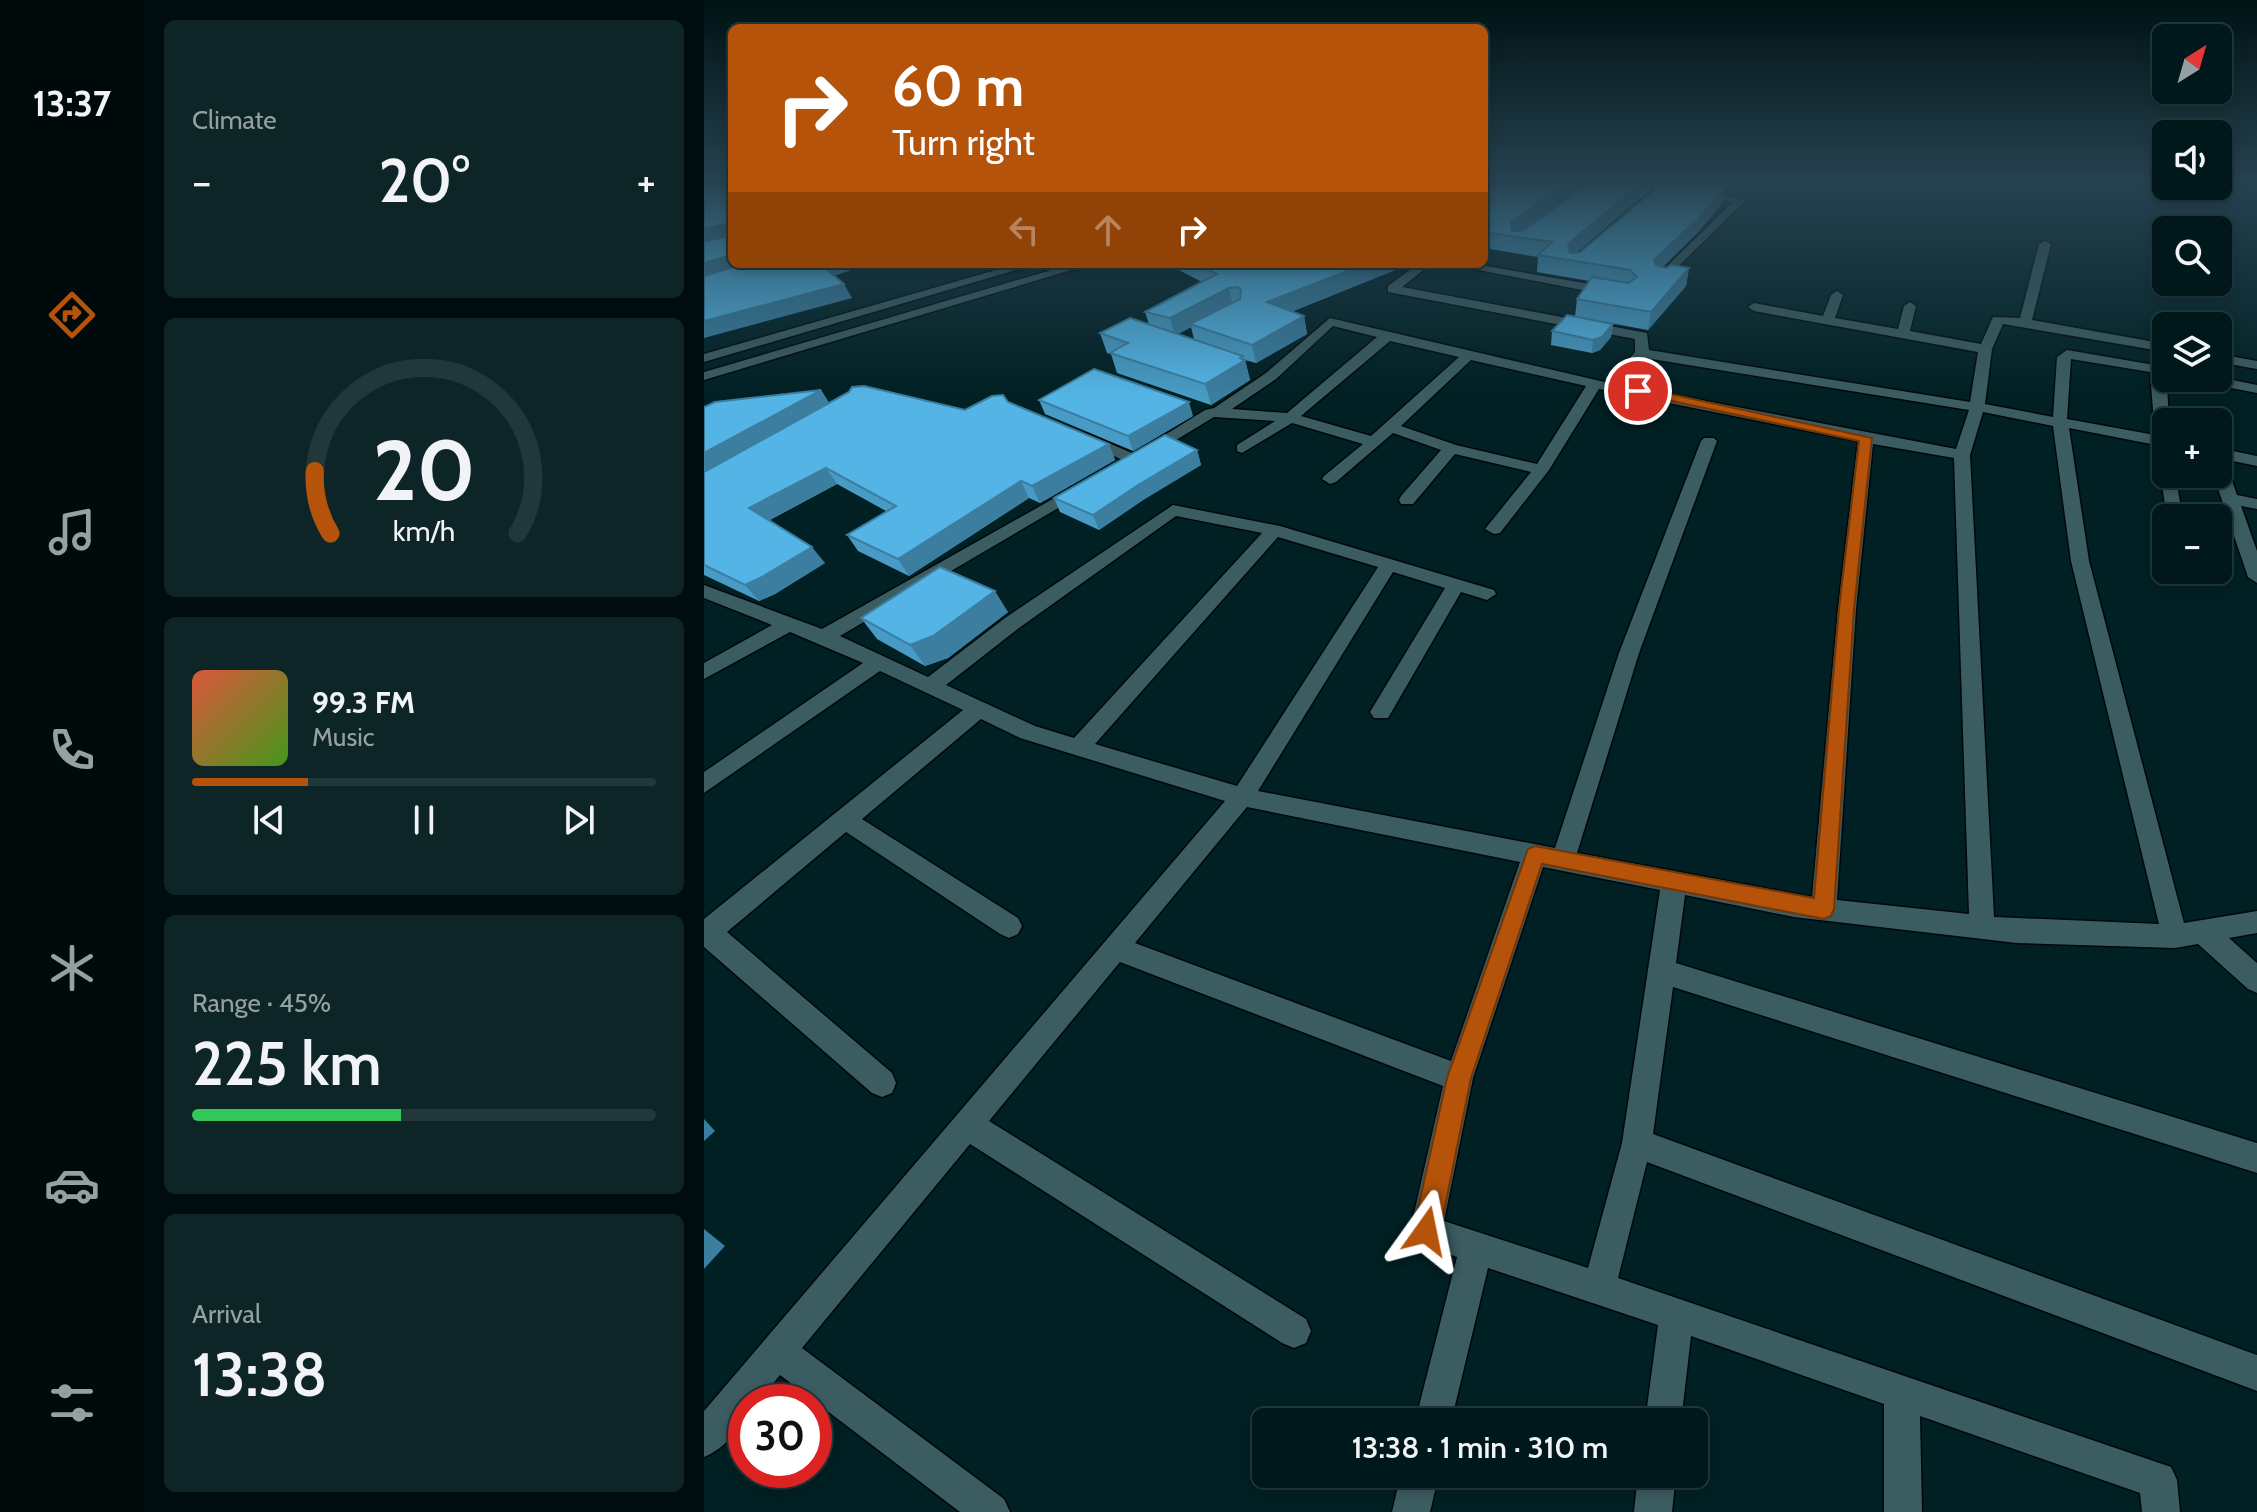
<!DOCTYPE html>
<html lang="en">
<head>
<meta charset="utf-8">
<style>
  :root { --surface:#00181b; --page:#0e2528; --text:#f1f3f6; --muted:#95a0a3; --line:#22373a; --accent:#b45309 }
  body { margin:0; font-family:Cabin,sans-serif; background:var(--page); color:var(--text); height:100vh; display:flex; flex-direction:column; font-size:30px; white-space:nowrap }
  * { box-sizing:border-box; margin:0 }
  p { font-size:26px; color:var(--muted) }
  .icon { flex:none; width:44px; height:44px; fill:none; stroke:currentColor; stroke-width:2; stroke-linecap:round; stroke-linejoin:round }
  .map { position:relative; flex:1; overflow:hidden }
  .side { display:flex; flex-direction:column; gap:20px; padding:20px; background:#000d0f; width:560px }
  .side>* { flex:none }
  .guide { position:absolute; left:24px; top:24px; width:760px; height:244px; border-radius:12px; box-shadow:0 4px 12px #0003,0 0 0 2px var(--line); background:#b45309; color:#fff; overflow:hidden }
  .needle { width:52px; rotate:37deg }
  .fabs { position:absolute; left:1448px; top:24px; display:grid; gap:16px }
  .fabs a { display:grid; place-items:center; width:80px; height:80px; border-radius:12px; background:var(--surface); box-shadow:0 4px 12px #0003,0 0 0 2px var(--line); font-size:40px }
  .speed { position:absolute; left:24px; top:1384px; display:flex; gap:16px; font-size:40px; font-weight:700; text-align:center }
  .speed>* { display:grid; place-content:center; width:104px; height:104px; border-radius:50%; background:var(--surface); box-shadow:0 4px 12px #0003,0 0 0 2px var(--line); line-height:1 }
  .speed .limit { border:12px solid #d22; background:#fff; color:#111 }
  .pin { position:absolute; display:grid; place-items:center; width:68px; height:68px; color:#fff; margin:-34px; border:4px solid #fff; border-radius:50%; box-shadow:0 2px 8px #0007 }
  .me { position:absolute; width:88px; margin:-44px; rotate:12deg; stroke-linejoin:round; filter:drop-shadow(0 0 6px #0008) }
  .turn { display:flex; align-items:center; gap:28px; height:168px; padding:0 32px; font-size:36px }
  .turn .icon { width:104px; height:104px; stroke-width:2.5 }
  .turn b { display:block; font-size:56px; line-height:68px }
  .lanes { display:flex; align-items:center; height:76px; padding:0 32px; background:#0003; justify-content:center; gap:40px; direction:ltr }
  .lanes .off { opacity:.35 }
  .big { font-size:60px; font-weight:600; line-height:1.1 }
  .side .tile { flex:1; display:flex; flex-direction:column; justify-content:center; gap:12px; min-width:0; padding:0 28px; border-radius:12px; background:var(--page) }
  .side .dial { align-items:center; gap:0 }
  .dial svg { height:208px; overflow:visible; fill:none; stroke:var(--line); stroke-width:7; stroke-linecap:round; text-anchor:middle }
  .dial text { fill:var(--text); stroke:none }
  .song { display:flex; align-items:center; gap:24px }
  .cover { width:96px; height:96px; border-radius:12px; background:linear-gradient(135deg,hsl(10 70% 55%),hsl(100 70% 35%)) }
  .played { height:8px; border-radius:4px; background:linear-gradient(90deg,var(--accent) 25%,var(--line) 25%) }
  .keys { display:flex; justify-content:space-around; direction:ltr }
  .heat { display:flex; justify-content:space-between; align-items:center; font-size:44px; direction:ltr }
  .charge { height:12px; border-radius:6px; background:linear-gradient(90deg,#34c759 45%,var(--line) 0) }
  .trip { position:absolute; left:548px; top:1408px; width:456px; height:80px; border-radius:12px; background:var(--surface); box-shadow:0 4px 12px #0003,0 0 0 2px var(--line); font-weight:600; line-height:80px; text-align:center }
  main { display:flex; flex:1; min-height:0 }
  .dock { display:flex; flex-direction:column; width:144px; justify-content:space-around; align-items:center; background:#000a0b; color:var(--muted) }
  .dock .icon { width:56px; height:56px }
  .dock .active { color:var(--accent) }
  .dock b { font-size:36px; color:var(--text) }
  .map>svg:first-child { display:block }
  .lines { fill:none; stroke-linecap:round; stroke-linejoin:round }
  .minor-casing { stroke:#00080b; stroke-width:3 }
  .tertiary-casing { stroke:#00080b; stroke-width:3 }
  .minor { fill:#3b5c61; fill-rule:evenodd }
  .tertiary { fill:#3b5c61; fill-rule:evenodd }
  .wall { fill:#489bc5; fill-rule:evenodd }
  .shaded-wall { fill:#3b7ea0 }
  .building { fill:#54b4e5; stroke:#3b7ea0; stroke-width:2 }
  .route { fill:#b45309; stroke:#753606; stroke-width:2 }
</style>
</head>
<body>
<main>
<nav class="dock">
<b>13:37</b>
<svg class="icon active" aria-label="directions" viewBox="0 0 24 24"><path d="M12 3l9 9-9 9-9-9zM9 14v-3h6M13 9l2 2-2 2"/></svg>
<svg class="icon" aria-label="music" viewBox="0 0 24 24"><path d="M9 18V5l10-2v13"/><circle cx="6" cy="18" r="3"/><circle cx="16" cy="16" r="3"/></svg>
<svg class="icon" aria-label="phone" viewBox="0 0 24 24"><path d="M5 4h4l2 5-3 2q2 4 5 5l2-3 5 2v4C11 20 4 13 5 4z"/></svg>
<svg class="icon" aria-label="climate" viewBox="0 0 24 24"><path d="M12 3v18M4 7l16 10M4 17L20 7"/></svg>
<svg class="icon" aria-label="car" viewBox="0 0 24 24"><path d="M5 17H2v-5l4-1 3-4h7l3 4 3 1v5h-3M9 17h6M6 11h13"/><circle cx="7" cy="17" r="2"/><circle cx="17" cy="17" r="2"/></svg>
<svg class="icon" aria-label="filters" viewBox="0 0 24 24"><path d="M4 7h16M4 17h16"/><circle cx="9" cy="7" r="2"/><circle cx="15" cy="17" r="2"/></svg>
</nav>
<section class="side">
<div class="tile"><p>Climate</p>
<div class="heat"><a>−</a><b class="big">20°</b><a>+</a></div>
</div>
<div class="tile dial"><svg viewBox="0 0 100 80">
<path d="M14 69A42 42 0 1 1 86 69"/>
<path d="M14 69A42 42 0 0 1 8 45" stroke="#b45309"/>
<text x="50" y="56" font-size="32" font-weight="700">20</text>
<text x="50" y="72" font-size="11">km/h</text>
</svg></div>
<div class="tile">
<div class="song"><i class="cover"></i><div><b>99.3 FM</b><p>Music</p></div></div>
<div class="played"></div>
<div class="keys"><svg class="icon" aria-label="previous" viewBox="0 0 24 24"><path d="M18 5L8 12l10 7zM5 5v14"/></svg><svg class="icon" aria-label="pause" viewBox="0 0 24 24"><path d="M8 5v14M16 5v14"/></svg><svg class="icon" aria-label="next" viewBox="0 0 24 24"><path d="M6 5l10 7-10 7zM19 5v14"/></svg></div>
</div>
<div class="tile"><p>Range · 45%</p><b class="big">225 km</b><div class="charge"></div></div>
<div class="tile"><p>Arrival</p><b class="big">13:38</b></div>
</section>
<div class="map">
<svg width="1553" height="1512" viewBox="0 0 1553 1512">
  <rect width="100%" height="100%" fill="#002024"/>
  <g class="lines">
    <defs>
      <g id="minor">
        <path d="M930,183H953L1042,200L956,284L952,283V277L1029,202Z"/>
        <path d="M1341,241L1347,244L1328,320L1462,344V352L1299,324L1288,349L1281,404L1349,417L1353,357L1363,350L1462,367L1465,422H1462V474H1471L1479,518H1463L1452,445L1365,428L1385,561L1480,923L1553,911V933L1525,938L1553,963V993L1544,989L1494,944L1471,948L1313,943L1090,917L981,895L972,963L1553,1143V1173L969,987L949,1134L1553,1355V1391L943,1162L914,1278L1467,1467L1473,1480L1476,1512H1438L1436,1493L1216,1416L1218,1512H1180V1404L987,1336L977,1422H941L954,1325L784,1268L747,1422H711L753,1257L711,1242L706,1231L739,1086L416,962L285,1121L602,1319L607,1331L602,1343L590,1348L578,1343L266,1144L98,1348L300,1499L306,1512H256L76,1375L54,1402H42C42,1424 21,1449 0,1457V1411L521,801L316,738L277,719L158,819L314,918L318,926L314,934L305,938L296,934L142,832L23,932L188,1073L192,1083L188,1093L178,1097L168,1093L0,947V919L259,710L176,671L0,793V772L159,663L86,632L0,679V663L68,625L0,598V585L118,629L379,482L385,484V490L136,636L224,677L301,618L469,505L576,526L790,590L792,594L783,600L757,592L684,718H670L666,712L741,588L689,572L554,791L851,848L915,653L997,441L1000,438H1010L1013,441L935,653L873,853L1108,897L1134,609L1154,441L895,389L845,470L796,533L790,534L781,529L827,472L751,454L709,504H697L695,500L697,496L737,450L689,433L632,482L626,484L618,479L620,476L659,444L588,423L538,453L533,451V445L571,421L510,417L449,454L443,456L435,451L501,410L510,408L562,373L626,318L905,383L931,352V339L684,292V286L714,264H727L698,287L943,333L945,350L1266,402L1274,352L1050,311L1044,307L1050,303L1119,316L1127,295L1133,291L1139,295L1131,318L1194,329L1200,306L1206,302L1212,306L1206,331L1277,344L1289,317L1316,318L1335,244ZM629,326L673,337L583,413L528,409L572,379ZM686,341L755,357L667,436L597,416ZM941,358L1265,410L1252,449L918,385ZM1367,359L1446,372L1451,435L1363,419ZM767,360L882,386L833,464L752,445L697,426ZM1279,412L1349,426L1367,561L1455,924L1290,917L1266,455ZM1169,444L1250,458L1265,914L1133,900L1152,609ZM472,516L558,533L370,738L331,726L242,685L315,628ZM574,537L674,567L533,786L391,744ZM543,807L816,862L747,1061L431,943ZM839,867L956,890L918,1143L884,1268L740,1221L769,1078Z"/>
        <path d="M744,264H770L909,288L915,292L909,296Z"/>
        <path d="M1514,354L1553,361V369L1514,362Z"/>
        <path d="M1514,377L1553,385V393L1496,382L1489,378Z"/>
        <path d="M381,433L435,456L437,459L429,464L423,462L376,441V435Z"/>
        <path d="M1514,448L1553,456V466L1514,458Z"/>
        <path d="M1514,459L1522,464L1533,495L1553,499V509L1537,506L1553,551V583L1544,577L1509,474H1514Z"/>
        <path d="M697,1474H735L726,1512H688Z"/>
        <path d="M934,1474H972L968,1512H930Z"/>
      </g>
      <g id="tertiary">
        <path d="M313,264H332L0,362V354Z"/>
        <path d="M368,264H387L0,380V372Z"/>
      </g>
    </defs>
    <use href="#minor" class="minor-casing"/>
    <use href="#tertiary" class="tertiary-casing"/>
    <use href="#minor" class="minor"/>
    <use href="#tertiary" class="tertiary"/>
  </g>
  <g class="wall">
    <path d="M780,183H883L817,231L946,190L873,252H876L1021,187L1018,203L996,230L958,267L985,268L982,286L944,330L873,317L909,324L907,337L896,350L888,353L847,345L848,331L871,316L873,299L885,281L833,272L834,257L780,248Z"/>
    <path d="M468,264H706L587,312L600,316L603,334L552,363L541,360L546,380L507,405L413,373L407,354L403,353L396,333L445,324L441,312L498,282L469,267ZM487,327L490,339L474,334Z"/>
    <path d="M117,390L125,403L261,410L304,402L405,444L411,460L336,503L325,498L205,576L154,551L143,535L182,511L133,484L66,520L121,563L71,594L55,601L0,575V407Z"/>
    <path d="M335,400L489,416L429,451L341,414Z"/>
    <path d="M493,450L497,465L439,500L395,530L356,512L350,498Z"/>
    <path d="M304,612L244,658L221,666L173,639L157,618Z"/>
  </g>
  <g class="shaded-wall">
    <path d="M862,183H883L810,236L807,222Z"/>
    <path d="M938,183H947L946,190L863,261L864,244Z"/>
    <path d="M1021,187L1018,203L996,230L948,278L950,260Z"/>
    <path d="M19,224L27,237L0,245V229Z"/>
    <path d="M28,255V264H51L0,279V263Z"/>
    <path d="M116,264H165L124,278Z"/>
    <path d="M661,264H706L566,320L563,302Z"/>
    <path d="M985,268L982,286L944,330L947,312Z"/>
    <path d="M140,284L148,298L0,338V321Z"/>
    <path d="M525,288L529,305L486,324L487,327L471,336L466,318Z"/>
    <path d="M600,316L603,334L552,363L548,345Z"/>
    <path d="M909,324L907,337L896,350L888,353L889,340Z"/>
    <path d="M539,356L540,360H541L546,380L507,405L501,384Z"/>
    <path d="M117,390L127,406L0,477V453Z"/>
    <path d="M485,402L489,416L429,451L424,436Z"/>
    <path d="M405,444L411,460L336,503L328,486Z"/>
    <path d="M493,450L497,465L439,500L395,530L389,515L434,485Z"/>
    <path d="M122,468L133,484L58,524L45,508Z"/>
    <path d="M317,481L325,498L205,576L194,559Z"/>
    <path d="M108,547L121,563L71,594L55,601L41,585Z"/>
    <path d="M291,591L304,612L244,658L221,666L206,645Z"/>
    <path d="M0,1119L11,1131L0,1141Z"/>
    <path d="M0,1229L21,1246L0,1269Z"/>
  </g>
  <g class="building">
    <path d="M0,183H28V255L0,263V242L20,237L23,227L19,224L0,229Z"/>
    <path d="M780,183H862L807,222L808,231H818L886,183H938L864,244L866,253L876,252L959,183H997L1021,187L999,214L950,260L952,265L962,268L968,265L985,268L947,312L873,299L888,277L924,283L933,277L926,270L834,255L848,242L780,232Z"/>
    <path d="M39,264H116L140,284L0,321V276Z"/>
    <path d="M493,264H661L563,302L600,316L548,345L486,324L536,299L537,290L534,287L525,288L466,318L441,312L513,274Z"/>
    <path d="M863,315L909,324L898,337L889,340L848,331Z"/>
    <path d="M426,318L539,356L536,358L541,360L501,384L406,353L424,343L396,333Z"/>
    <path d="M390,369L485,402L424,436L335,400Z"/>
    <path d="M160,386L261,410L288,396L299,395L304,402L405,444L328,486L317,481L194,559L143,535L192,506L122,468L45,508L108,547L58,577L41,585L0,565V472L145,392L148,387Z"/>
    <path d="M117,390L0,453V407L11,402Z"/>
    <path d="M461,435L493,450L434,485L389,515L350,498Z"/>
    <path d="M236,567L291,591L229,636L206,645L157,618Z"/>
  </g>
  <linearGradient id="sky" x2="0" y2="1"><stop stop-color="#001214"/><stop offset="0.46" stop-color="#264250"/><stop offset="1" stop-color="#264250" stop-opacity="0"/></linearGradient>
  <rect width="1553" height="395" fill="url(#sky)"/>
  <path class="route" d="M934,387L1168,438L1150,609L1130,909L1127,916L1120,919L838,864L767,1078L736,1231L732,1240L722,1244L713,1240L709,1231L743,1078L824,849L831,846L1110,898L1135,609L1155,441L930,393L928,391Z"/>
</svg>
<div class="fabs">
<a><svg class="needle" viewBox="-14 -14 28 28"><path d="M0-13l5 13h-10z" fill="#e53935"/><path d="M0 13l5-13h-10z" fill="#95a0a3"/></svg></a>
<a><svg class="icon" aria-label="sound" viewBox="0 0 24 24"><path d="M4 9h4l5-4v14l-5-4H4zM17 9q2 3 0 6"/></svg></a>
<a><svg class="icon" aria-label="search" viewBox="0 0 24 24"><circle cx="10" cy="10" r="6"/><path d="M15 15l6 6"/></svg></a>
<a><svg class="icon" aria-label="layers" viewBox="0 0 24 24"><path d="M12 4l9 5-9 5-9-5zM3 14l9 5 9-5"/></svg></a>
<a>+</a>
<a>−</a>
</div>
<div class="speed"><div class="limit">30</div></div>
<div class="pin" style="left:934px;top:391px;background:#d93025"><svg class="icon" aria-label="arrive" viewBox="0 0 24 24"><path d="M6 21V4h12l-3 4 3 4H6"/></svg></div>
<svg class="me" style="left:722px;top:1231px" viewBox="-20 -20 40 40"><path d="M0-17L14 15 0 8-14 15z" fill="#b45309" stroke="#fff" stroke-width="4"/></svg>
<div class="trip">13:38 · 1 min · 310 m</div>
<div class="guide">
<div class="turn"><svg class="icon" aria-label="right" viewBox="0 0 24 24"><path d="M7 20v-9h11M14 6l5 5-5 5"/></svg><div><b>60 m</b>Turn right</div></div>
<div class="lanes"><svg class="icon off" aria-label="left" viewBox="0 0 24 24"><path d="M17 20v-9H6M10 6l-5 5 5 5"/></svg><svg class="icon off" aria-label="ahead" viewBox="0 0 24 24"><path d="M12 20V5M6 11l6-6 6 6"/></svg><svg class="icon" aria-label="right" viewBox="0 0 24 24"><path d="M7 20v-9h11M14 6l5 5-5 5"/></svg></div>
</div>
</div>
</main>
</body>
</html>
